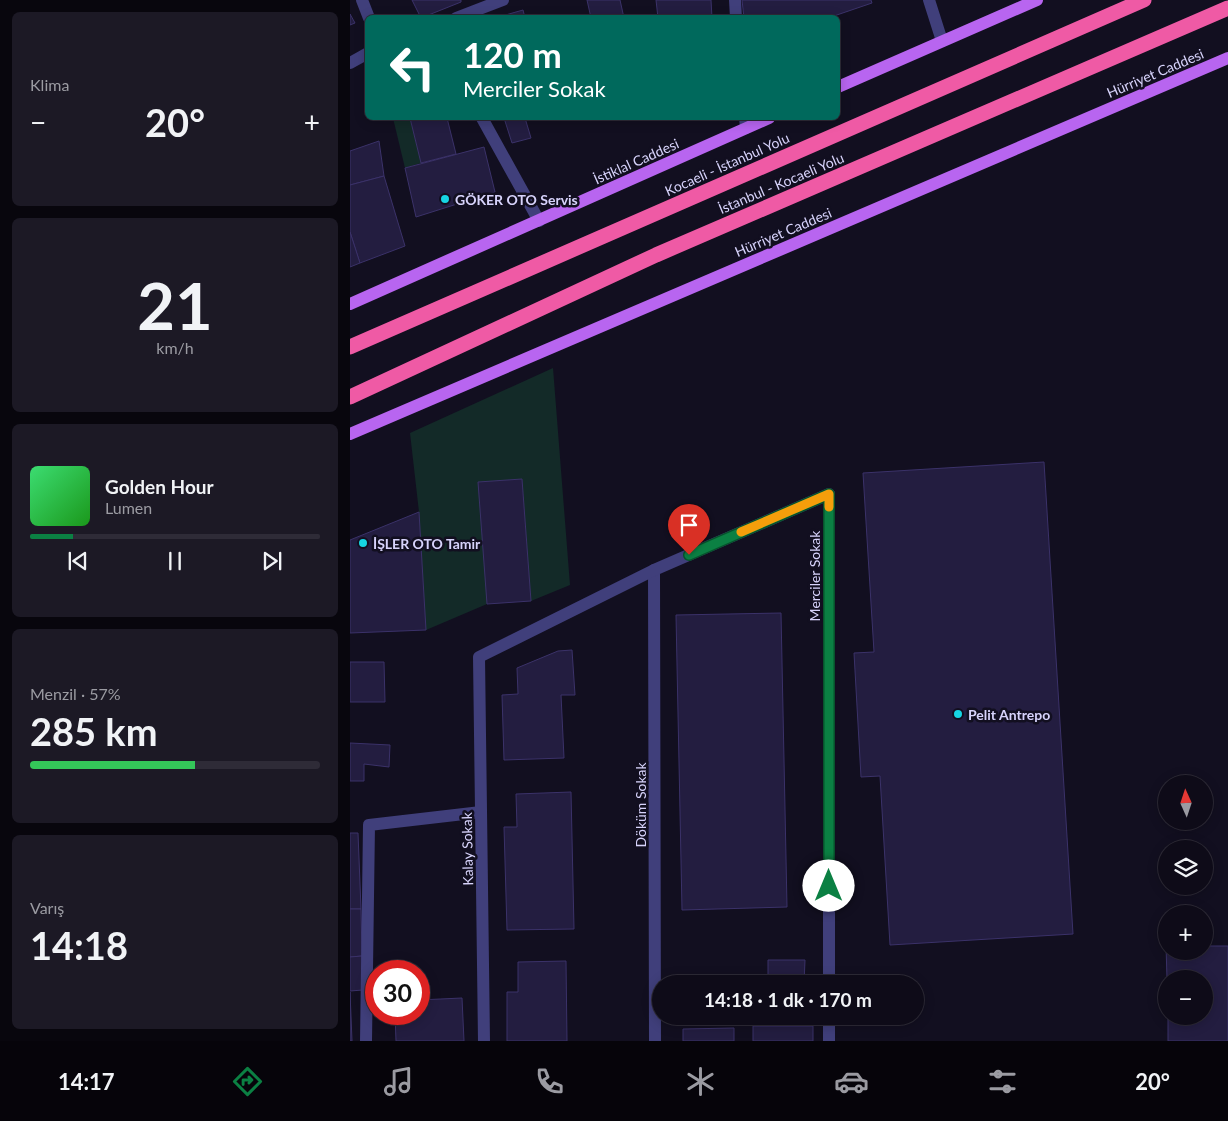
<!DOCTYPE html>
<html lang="tr">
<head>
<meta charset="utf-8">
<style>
  :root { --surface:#0e0b18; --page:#1c1925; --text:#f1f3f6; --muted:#9b9ba2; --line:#2e2b37; --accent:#0b8043 }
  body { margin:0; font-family:Lato,sans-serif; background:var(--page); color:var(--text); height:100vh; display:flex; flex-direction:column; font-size:19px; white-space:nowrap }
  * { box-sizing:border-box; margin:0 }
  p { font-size:16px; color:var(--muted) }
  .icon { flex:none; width:28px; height:28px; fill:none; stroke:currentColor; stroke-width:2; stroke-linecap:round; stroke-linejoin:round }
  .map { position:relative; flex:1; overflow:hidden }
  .drawer { display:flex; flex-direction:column; gap:12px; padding:12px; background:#08060d; width:350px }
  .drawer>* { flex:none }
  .top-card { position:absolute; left:15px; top:15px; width:475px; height:105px; border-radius:8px; box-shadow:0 2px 12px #0003,0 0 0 1px var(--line); background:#00695c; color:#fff; overflow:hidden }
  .needle { width:32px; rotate:357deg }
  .buttons { position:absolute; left:808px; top:775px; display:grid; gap:10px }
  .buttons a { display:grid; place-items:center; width:55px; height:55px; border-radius:50%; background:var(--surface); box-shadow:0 2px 12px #0003,0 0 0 1px var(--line); font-size:25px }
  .speed { position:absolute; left:15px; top:960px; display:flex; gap:10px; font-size:25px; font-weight:700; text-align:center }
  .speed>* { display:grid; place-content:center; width:65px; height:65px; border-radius:50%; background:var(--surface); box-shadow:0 2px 12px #0003,0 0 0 1px var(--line); line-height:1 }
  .speed .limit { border:8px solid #d22; background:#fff; color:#111 }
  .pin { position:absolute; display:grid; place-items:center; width:42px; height:42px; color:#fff; margin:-51px -21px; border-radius:50% 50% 50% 0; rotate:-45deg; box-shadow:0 0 5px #0007 }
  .pin .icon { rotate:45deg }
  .me { position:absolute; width:55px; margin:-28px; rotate:0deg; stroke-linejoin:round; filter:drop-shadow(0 0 4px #0008) }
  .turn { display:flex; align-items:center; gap:18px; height:105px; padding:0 15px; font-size:22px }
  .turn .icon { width:65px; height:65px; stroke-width:2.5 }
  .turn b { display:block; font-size:35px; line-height:42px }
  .big { font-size:38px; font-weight:700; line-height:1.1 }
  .drawer .tile { flex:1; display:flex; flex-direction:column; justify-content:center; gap:8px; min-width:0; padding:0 18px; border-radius:8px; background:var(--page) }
  .drawer .dial { align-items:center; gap:0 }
  .dial b { font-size:65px; line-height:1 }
  .song { display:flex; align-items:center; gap:15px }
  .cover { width:60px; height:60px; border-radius:8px; background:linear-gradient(135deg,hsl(140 70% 55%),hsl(120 70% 35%)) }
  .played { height:5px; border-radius:2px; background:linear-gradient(90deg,var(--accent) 15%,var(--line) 15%) }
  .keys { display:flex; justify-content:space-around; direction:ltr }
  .heat { display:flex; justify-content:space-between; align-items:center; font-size:28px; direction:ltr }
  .charge { height:8px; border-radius:4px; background:linear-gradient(90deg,#34c759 57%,var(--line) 0) }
  .trip { position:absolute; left:302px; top:975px; width:272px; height:50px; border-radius:25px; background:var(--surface); box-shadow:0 2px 12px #0003,0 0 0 1px var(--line); font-weight:700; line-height:50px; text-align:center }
  .dock { display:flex; height:80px; justify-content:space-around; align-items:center; background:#06040a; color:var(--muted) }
  .dock .icon { width:35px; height:35px }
  .dock .active { color:var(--accent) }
  .dock b { font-size:22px; color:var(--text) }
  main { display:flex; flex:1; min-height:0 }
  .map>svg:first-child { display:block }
  .green { fill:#132a28 }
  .building { fill:#231d40; stroke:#3b3269 }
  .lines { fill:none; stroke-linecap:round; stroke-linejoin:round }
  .minor { stroke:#403f7b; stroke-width:12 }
  .major { stroke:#b865f0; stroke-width:12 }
  .highway { stroke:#ef5aa5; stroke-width:15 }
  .route-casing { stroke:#07532c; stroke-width:12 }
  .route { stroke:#0b8043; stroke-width:9 }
  .slow { stroke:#f59e0b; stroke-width:9 }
  .poi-dot { fill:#16d5e3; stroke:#120f20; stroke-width:2 }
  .labels { text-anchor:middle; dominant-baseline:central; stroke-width:5; stroke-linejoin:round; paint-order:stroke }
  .street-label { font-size:14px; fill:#d7d3fb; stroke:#120f20 }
  .poi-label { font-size:14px; font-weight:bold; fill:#d7d3fb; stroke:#120f20; text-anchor:start }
</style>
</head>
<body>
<main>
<section class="drawer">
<div class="tile"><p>Klima</p>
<div class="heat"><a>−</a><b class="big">20°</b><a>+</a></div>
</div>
<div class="tile dial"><b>21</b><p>km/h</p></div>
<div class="tile">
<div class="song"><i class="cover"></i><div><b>Golden Hour</b><p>Lumen</p></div></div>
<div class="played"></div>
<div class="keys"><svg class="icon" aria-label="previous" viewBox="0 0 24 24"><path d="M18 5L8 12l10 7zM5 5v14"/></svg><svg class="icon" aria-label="pause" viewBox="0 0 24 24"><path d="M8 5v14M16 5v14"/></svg><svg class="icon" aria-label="next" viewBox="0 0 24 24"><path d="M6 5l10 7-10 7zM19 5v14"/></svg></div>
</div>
<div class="tile"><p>Menzil · 57%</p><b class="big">285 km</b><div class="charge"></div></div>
<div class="tile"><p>Varış</p><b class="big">14:18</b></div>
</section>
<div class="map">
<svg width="878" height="1041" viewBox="0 0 878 1041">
  <rect width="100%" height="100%" fill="#120f20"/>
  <g class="green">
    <path d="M43,118H60L71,163L55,168Z"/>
    <path d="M203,368L220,585L181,601L172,479L137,604L76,630L69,512L60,433Z"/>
  </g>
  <g class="building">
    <path d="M62,0H111V2L71,18Z"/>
    <path d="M237,0H270L274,18H241Z"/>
    <path d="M306,0H361L362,18H308Z"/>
    <path d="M392,0H521L522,3L478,18H394Z"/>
    <path d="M173,10L175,18H145Z"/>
    <path d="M0,14L5,23L0,25Z"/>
    <path d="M60,118H97L106,154L71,163Z"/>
    <path d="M154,118H175L181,138L162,143Z"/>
    <path d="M29,141L34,176L0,185V151Z"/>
    <path d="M134,147L145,192L66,217L55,168Z"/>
    <path d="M34,176L55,246L10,263L0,232V185Z"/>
    <path d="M0,232L10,263L0,267Z"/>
    <path d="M694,462L723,934L540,945L530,776L511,777L504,653L524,652L513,473Z"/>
    <path d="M172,479L181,601L137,604L128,482Z"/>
    <path d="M69,512L76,630L0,633V540Z"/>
    <path d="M431,613L437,907L332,910L326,615Z"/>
    <path d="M222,650L225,695H211L214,758L154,760L152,695L168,694L167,668L208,651Z"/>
    <path d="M0,662H34L35,702H0Z"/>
    <path d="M0,743L40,745L39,767L14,764V781H0Z"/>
    <path d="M221,792L224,929L157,930L154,827H167L166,794Z"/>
    <path d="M0,833H8L11,909H0Z"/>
    <path d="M0,909H11L12,956L0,957Z"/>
    <path d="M816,945V951H854V946H878V1041H818V1016H854V979H817Z"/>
    <path d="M12,956L13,990L0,991V957Z"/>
    <path d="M418,960H455L454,984H418Z"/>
    <path d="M216,961L217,1041H157V992H168V962Z"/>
    <path d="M0,992L2,1041H0Z"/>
    <path d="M112,998L114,1041H46L45,1014H69V1000Z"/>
    <rect x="403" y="1026" width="60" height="15"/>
    <path d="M384,1028V1041H333V1029Z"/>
  </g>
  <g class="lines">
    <g class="minor">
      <path d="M12,0L19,18"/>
      <path d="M385,0L386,18"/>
      <path d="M579,0L592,41"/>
      <path d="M106,18L153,0"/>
      <path d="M0,63L18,53"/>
      <path d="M132,118L189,221"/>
      <path d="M395,118L396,128"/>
      <path d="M304,570L305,1041"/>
      <path d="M16,1041L19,825L131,812"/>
      <path d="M134,1041L129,657L304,570L479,494V984"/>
      <path d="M479,1041V1016"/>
    </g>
    <g class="major">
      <path d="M488,87L687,0"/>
      <path d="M0,304L419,118"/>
      <path d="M0,434L878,58"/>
    </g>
    <g class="highway">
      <path d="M0,347L794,0"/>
      <path d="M0,397L306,255L878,8"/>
    </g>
  </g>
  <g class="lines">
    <defs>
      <path id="route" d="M339,555L479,494V886"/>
    </defs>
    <use href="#route" class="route-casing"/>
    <use href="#route" class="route"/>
    <path class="slow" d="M391,532L479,494V507"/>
  </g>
  <g class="poi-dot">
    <circle cx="95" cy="199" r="5"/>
    <circle cx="13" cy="543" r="5"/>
    <circle cx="608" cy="714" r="5"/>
  </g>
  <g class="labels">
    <g class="street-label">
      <text transform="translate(805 73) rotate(-23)">Hürriyet Caddesi</text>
      <text transform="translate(286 161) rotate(-24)">İstiklal Caddesi</text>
      <text transform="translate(377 164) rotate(-24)">Kocaeli - İstanbul Yolu</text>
      <text transform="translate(431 183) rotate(-23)">İstanbul - Kocaeli Yolu</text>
      <text transform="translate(433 232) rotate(-23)">Hürriyet Caddesi</text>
      <text transform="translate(464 576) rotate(-90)">Merciler Sokak</text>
      <text transform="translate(290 805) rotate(-90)">Döküm Sokak</text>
      <text transform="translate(117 849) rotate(-91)">Kalay Sokak</text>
    </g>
    <g class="poi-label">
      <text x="105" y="199">GÖKER OTO Servis</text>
      <text x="23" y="543">İŞLER OTO Tamir</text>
      <text x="618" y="714">Pelit Antrepo</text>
    </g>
  </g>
</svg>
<div class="buttons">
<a><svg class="needle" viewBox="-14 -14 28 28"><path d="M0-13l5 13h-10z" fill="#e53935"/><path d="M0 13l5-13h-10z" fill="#9b9ba2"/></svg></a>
<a><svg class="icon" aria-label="layers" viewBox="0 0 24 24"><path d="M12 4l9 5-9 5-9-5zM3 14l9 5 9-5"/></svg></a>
<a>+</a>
<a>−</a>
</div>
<div class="speed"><div class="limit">30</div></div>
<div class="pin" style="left:339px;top:555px;background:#d93025"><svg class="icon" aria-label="arrive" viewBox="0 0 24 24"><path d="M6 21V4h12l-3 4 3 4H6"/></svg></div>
<svg class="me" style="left:479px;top:886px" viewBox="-20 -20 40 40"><circle r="19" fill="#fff"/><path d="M0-13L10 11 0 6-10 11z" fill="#0b8043"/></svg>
<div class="trip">14:18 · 1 dk · 170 m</div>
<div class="top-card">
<div class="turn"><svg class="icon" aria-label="left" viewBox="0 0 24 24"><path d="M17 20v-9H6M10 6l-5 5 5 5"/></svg><div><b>120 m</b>Merciler Sokak</div></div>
</div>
</div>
</main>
<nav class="dock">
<b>14:17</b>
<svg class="icon active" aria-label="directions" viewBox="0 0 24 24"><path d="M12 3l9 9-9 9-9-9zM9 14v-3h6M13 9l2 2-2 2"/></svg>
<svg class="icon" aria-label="music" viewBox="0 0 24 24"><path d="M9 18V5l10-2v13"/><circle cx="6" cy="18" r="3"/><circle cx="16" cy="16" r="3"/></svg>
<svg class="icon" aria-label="phone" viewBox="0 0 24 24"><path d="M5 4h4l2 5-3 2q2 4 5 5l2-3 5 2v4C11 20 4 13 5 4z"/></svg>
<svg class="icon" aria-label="climate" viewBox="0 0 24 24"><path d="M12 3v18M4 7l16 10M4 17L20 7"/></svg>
<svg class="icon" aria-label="car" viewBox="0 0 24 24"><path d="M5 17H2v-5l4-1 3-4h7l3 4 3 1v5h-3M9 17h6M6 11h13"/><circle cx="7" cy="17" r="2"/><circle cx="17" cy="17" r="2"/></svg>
<svg class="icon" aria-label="filters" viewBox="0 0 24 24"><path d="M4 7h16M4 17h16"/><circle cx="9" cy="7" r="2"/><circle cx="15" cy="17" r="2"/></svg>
<b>20°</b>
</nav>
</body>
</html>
